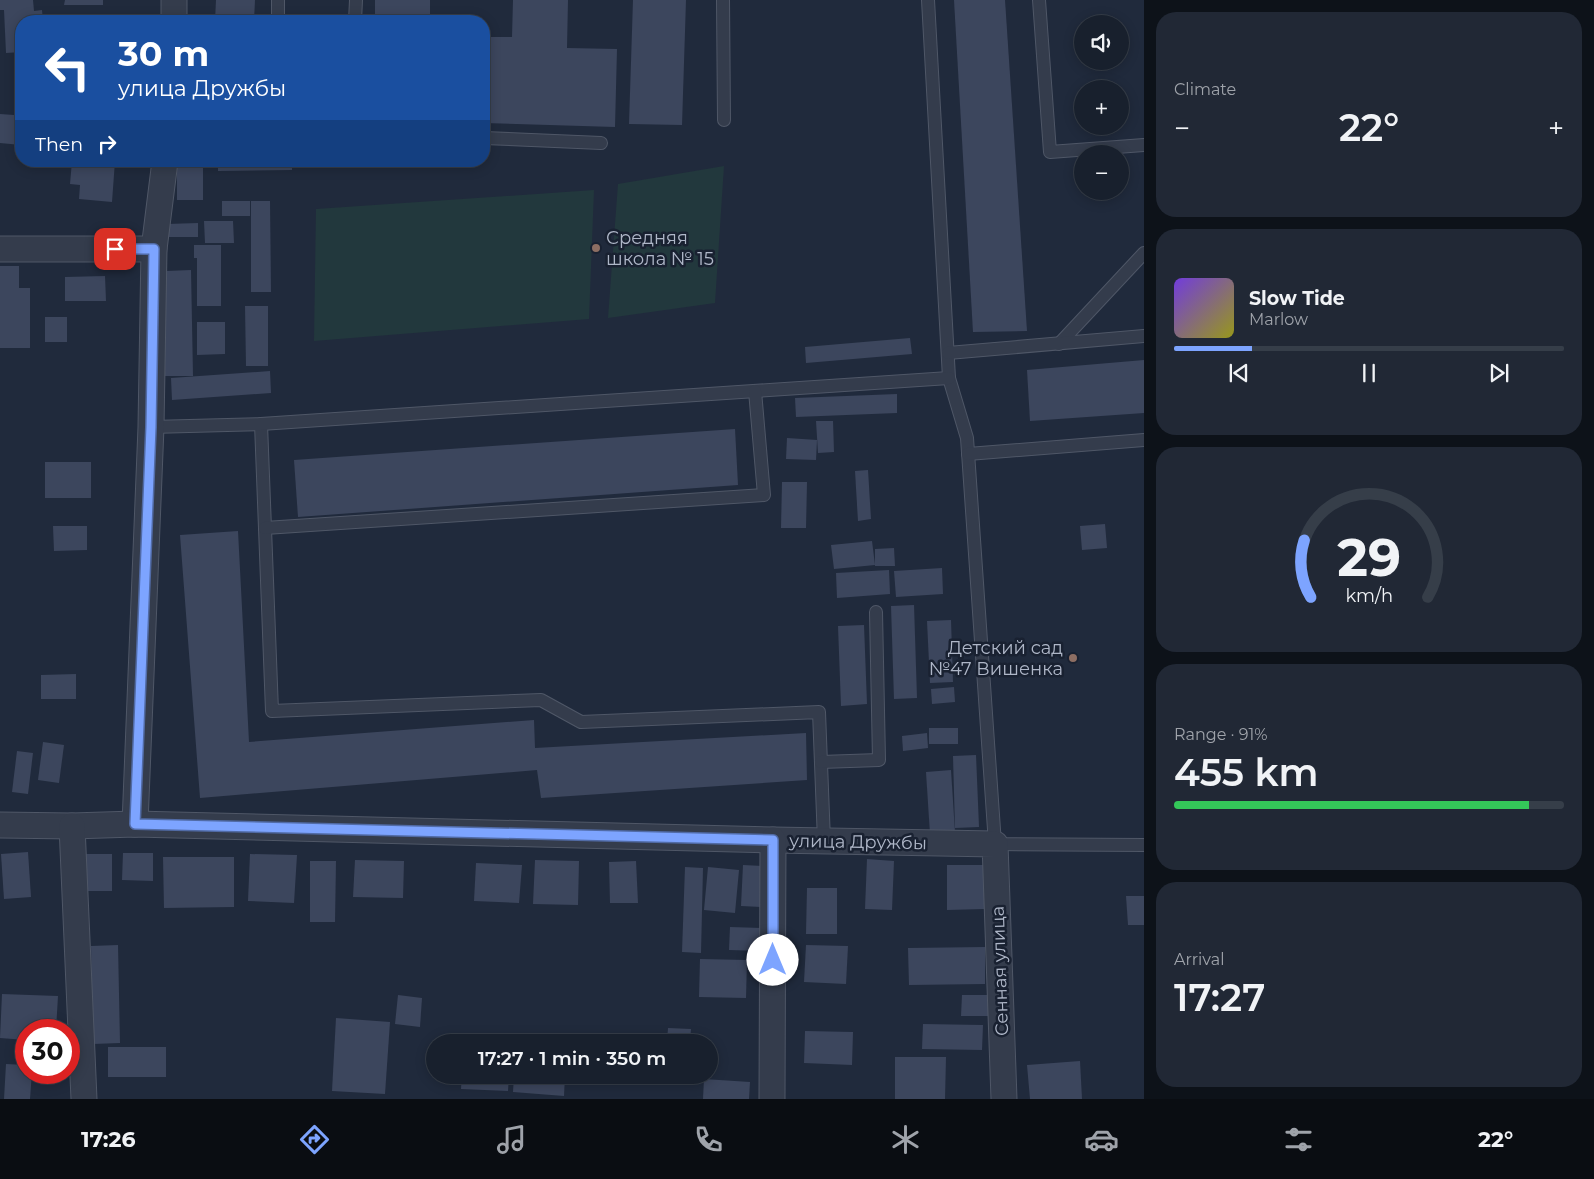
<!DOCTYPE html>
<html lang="en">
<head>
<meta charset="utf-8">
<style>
  :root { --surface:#18202d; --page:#212835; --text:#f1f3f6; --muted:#9fa3aa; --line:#363e49; --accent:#7da4ff }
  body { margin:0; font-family:Montserrat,sans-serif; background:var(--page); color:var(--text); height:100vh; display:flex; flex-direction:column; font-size:19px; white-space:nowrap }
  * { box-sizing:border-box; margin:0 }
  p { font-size:16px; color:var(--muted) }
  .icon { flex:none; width:28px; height:28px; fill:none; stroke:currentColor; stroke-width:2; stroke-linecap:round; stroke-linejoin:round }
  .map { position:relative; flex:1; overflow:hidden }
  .drawer { display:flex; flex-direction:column; gap:12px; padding:12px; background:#0d1219; width:450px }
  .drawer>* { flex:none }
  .top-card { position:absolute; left:15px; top:15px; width:475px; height:152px; border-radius:20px; box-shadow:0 2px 12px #0003,0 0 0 1px var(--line); background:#1a4fa0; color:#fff; overflow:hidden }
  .controls { position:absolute; left:1074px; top:15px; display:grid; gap:10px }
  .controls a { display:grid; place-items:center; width:55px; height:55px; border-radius:50%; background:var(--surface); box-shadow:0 2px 12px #0003,0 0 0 1px var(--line); font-size:25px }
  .speed { position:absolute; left:15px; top:1019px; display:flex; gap:10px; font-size:25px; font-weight:700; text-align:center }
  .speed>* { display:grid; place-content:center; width:65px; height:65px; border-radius:50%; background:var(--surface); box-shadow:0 2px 12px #0003,0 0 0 1px var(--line); line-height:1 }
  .speed .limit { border:8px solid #d22; background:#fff; color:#111 }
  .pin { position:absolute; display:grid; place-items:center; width:42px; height:42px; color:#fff; margin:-21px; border-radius:10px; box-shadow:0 2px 8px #0006 }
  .me { position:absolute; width:55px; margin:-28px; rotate:0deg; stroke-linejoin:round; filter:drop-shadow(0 0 4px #0008) }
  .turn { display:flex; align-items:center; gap:18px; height:105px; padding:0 20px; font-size:22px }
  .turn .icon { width:65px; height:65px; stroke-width:2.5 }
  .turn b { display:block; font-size:35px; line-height:42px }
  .then { display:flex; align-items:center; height:48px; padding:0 20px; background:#0003; gap:10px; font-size:19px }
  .big { font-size:38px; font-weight:600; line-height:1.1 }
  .drawer .tile { flex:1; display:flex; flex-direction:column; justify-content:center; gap:8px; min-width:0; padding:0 18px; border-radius:20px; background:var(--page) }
  .drawer .dial { align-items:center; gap:0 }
  .dial svg { height:130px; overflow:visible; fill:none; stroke:var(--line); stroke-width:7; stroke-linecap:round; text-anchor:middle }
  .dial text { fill:var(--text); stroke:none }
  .song { display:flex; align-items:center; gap:15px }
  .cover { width:60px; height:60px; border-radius:8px; background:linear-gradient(135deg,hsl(260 70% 55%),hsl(60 70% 35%)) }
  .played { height:5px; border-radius:2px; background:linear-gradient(90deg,var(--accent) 20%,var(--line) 20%) }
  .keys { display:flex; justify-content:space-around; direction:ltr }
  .heat { display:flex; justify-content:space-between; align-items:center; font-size:28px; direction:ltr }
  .charge { height:8px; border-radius:4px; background:linear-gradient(90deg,#34c759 91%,var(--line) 0) }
  .trip { position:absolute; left:426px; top:1034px; width:292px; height:50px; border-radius:25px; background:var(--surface); box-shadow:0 2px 12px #0003,0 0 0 1px var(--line); font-weight:600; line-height:50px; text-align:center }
  .dock { display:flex; height:80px; justify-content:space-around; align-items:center; background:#0a0d12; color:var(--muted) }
  .dock .icon { width:35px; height:35px }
  .dock .on { color:var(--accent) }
  .dock b { font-size:22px; color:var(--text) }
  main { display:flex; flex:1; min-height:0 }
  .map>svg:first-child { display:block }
  .green { fill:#22383d }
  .building { fill:#3c465d }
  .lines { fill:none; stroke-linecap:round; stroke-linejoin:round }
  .lane-casing { stroke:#4f5767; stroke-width:14 }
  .street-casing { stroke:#4f5767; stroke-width:27 }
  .lane { stroke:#343c4c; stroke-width:12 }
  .street { stroke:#343c4c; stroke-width:25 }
  .route-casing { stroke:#516ba6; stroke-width:12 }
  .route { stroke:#7da4ff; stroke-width:9 }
  .education-dot { fill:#8d6e63; stroke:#192131; stroke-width:2 }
  .labels { text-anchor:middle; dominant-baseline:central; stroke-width:5; stroke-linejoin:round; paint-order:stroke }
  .poi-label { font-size:18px; fill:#afb7c8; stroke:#192131; text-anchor:start }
  .street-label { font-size:18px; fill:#afb7c8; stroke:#192131 }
</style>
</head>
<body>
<main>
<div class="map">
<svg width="1144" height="1099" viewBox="0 0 1144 1099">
  <rect width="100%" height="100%" fill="#202a3c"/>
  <g class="green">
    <path d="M724,166L715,303L608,318L618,184Z"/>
    <path d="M594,190L589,319L314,341L316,209Z"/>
  </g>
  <g class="building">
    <path d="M0,0H33L34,11L42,10L43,21H21V52L6,53L4,10H0Z"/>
    <path d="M65,0H103V5H64Z"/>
    <path d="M216,0H255L254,21H215Z"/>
    <rect x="375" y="0" width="55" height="21"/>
    <path d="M513,0H568L567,48L617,49L615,127L484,123V37H512Z"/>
    <path d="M633,0H686L682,125L629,124Z"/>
    <path d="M954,0H1005L1027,331L973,332Z"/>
    <path d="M16,97H21V145L0,143V114L14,115Z"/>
    <path d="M72,161H115L112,202L79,199L80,185L70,184Z"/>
    <rect x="177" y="161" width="26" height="39"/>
    <path d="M218,161H292V170L218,171Z"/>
    <rect x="222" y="201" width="28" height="15"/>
    <path d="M251,201H270L271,292H251Z"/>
    <path d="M204,221H233L234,243H205Z"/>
    <path d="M198,223V237H167V224Z"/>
    <path d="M194,245H221V306H197V258H194Z"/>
    <path d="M0,266H19V288H30V348H0Z"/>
    <path d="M191,270L193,376H165L166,271Z"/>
    <path d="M105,276L106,301H65V277Z"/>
    <path d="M245,306H268V366H246Z"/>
    <rect x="45" y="317" width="22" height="25"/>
    <path d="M197,322H225V354L197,355Z"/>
    <path d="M910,338L912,354L806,363L805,347Z"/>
    <path d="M1144,360V413L1030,421L1027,370Z"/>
    <path d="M270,371L271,393L172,400L171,378Z"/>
    <path d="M897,394V413L796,417L795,398Z"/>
    <path d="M816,421H833L834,452L818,453Z"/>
    <path d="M735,429L738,485L298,517L294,460Z"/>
    <path d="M787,438L817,440L816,460L786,459Z"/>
    <rect x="45" y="462" width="46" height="36"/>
    <path d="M868,470L871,519L858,521L855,471Z"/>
    <path d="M782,482H807L806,528H781Z"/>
    <path d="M1105,524L1107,548L1082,550L1080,526Z"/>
    <path d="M53,526H87V550L54,551Z"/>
    <path d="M238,531L249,742L534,720L535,748L806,733L807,780L541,798L537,770L200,798L180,535Z"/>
    <path d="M872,541L875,565L834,569L831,545Z"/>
    <path d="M894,548L895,566H875V549Z"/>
    <path d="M942,568L943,594L896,597L894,571Z"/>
    <path d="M889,570L890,594L837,598L836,573Z"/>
    <path d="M914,605L917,698L894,699L891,606Z"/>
    <path d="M951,620L953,682L930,683L927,621Z"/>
    <path d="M864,625L867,704L841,706L838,626Z"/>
    <path d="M76,674V699H41V675Z"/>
    <path d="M954,687L955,702L932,704L931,689Z"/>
    <rect x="929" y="728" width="29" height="16"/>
    <path d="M927,733L928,748L903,751L902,736Z"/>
    <path d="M43,742L64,745L59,783L38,780Z"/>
    <path d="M17,751L33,753L28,794L12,792Z"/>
    <path d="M976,755L979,827L955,828L953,756Z"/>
    <path d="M951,770L955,832L930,834L926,772Z"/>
    <path d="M28,852L31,897L4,899L1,854Z"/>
    <path d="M123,853H153V881L122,880Z"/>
    <path d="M83,854H112V891H84Z"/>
    <path d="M250,854L297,855L294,903L248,901Z"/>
    <path d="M163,857H234V907L164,908Z"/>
    <path d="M867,859L894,861L892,910L865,909Z"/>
    <path d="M355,860L404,861L403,898L353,897Z"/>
    <path d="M535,860L579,861L578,905L533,904Z"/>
    <path d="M310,861H336L335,922H310Z"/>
    <path d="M636,861L638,903H610L609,862Z"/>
    <path d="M476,863L522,865L519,903L474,901Z"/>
    <path d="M743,865L763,866L761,907L741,906Z"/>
    <path d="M947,865H984V909L947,910Z"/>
    <path d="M685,867L703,868L701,953L682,952Z"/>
    <path d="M708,867L739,870L735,913L704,910Z"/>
    <path d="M807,888H837V934H806Z"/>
    <path d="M1126,896H1144V925H1128Z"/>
    <path d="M730,927L762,928L761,951L729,950Z"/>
    <path d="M118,945L120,1043L93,1044L91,946Z"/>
    <path d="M806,945L848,946L846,984L804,982Z"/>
    <path d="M985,947V984L909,985L908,948Z"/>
    <path d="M700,959L747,960L746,998L699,997Z"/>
    <path d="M2,994L58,996L56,1030H26V1040L0,1038Z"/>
    <path d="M398,995L422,998L420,1027L395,1024Z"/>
    <path d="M962,995H996L995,1016H961Z"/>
    <path d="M336,1018L390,1022L385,1094L332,1091Z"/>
    <path d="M923,1024L983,1025L982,1050L922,1049Z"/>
    <path d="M668,1028L691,1029L690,1042H667Z"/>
    <path d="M805,1031L853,1032L852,1065L804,1063Z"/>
    <rect x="108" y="1047" width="58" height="30"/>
    <path d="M895,1057H946L945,1099H895Z"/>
    <path d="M1080,1061L1082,1099H1030L1027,1065Z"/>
    <path d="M6,1064L26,1065V1072H32L30,1099H4Z"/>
    <path d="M462,1075H509L508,1091L461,1089Z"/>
    <path d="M514,1075H565L564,1096L513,1092Z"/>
    <path d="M704,1079L750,1082L749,1099H703Z"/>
  </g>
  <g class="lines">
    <defs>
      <g id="lane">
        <path d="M723,0L724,120"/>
        <path d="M928,0L949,378L967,438L995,844L1144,845"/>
        <path d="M1039,0L1050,152L1144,145"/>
        <path d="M278,21V0"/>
        <path d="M355,21L356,0"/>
        <path d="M484,138L601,143"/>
        <path d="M1059,344L1144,253"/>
        <path d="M948,353L1144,336"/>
        <path d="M261,424L272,711L541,700L581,722L819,712L824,841"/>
        <path d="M151,427L261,424L949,378"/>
        <path d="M968,454L1144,440"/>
        <path d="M265,528L764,495L755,391"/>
        <path d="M821,762L879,760L876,612"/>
      </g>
      <g id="street">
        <path d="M174,21V0"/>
        <path d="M0,249H154"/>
        <path d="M135,824L151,427L154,249L165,161"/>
        <path d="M0,825L72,826L135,824L773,840L995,844L1004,1099"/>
        <path d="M72,826L84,1099"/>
        <path d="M772,1099L773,840"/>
      </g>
    </defs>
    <use href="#lane" class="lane-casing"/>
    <use href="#street" class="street-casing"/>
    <use href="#lane" class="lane"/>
    <use href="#street" class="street"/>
  </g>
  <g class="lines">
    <defs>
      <path id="route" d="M115,249H154L151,427L135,824L773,840V960"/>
    </defs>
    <use href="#route" class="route-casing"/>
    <use href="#route" class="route"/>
  </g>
  <g class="education-dot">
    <circle cx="596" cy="248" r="5"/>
    <circle cx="1073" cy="658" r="5"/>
  </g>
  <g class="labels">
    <g class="poi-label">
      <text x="606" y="238">Средняя<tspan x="606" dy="21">школа № 15</tspan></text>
      <text x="1063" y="648" text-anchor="end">Детский сад<tspan x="1063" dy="21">№47 Вишенка</tspan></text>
    </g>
    <g class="street-label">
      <text transform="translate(858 842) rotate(1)">улица Дружбы</text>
      <text transform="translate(1000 971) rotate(-92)">Сенная улица</text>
    </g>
  </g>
</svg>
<div class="controls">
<a><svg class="icon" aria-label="sound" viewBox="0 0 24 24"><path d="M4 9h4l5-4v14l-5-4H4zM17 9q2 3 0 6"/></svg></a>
<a>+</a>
<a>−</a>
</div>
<div class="speed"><div class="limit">30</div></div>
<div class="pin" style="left:115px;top:249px;background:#d93025"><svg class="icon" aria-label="arrive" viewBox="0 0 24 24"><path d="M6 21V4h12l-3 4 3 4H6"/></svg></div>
<svg class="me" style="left:773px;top:960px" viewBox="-20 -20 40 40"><circle r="19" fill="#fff"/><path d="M0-13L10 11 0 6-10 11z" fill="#7da4ff"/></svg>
<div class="trip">17:27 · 1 min · 350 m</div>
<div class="top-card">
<div class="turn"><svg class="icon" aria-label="left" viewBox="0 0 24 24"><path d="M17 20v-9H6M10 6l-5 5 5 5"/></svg><div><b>30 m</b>улица Дружбы</div></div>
<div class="then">Then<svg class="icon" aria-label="right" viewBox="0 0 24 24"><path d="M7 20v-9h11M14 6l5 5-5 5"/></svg></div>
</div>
</div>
<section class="drawer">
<div class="tile"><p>Climate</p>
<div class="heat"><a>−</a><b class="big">22°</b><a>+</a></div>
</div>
<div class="tile">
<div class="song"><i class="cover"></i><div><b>Slow Tide</b><p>Marlow</p></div></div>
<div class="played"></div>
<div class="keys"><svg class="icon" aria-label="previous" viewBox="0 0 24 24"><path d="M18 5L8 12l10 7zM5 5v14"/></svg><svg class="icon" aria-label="pause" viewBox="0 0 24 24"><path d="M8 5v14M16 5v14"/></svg><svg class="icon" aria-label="next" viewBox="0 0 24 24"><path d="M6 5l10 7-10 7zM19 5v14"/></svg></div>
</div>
<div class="tile dial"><svg viewBox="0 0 100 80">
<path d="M14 69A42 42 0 1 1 86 69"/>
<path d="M14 69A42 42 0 0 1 10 34" stroke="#7da4ff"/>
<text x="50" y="56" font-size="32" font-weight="700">29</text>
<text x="50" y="72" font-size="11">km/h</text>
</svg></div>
<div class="tile"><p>Range · 91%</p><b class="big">455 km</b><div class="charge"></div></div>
<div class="tile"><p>Arrival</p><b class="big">17:27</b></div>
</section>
</main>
<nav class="dock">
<b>17:26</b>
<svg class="icon on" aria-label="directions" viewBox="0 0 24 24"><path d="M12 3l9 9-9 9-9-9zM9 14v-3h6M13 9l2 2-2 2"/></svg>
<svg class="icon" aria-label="music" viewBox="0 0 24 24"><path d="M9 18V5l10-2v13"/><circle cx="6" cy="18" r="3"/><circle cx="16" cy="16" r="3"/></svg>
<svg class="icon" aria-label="phone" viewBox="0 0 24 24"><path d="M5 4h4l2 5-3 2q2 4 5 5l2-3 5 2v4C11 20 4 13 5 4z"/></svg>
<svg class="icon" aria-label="climate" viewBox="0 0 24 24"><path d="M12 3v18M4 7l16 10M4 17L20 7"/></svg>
<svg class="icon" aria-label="car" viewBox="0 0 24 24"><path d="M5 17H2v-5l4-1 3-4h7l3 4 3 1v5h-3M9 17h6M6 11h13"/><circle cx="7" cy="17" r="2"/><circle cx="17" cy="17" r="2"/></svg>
<svg class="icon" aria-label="filters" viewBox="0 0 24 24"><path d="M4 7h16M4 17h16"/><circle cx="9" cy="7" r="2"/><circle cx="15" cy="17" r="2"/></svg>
<b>22°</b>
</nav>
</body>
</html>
